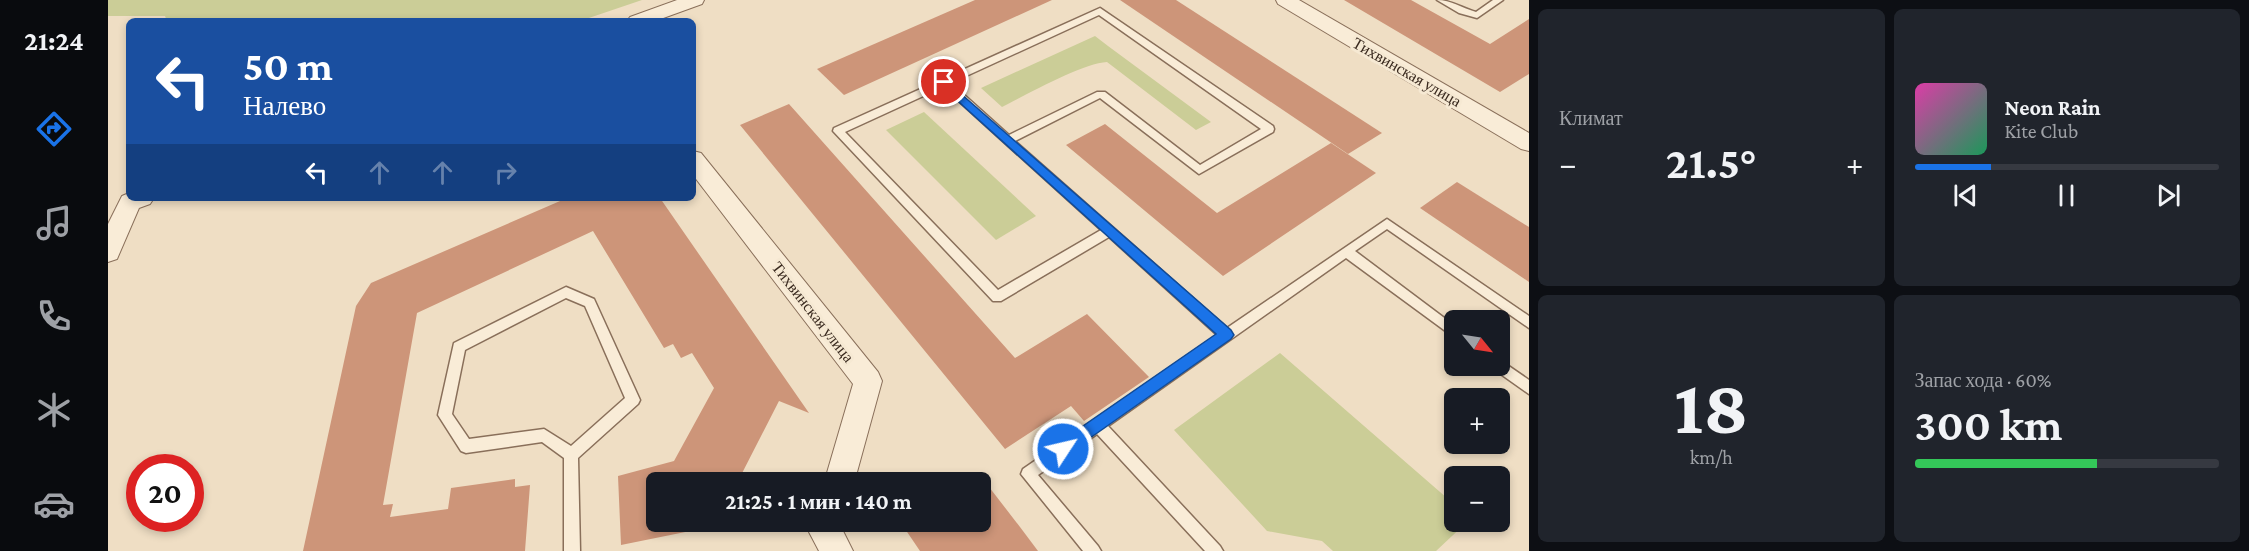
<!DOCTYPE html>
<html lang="ru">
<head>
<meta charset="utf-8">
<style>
  :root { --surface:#171b24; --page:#20242c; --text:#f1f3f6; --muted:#9ea1a6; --line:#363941; --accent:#1a73e8 }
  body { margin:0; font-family:"Crimson Pro",serif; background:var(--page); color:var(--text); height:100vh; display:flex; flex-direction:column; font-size:22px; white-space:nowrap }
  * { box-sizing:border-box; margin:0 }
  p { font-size:20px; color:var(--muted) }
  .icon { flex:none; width:33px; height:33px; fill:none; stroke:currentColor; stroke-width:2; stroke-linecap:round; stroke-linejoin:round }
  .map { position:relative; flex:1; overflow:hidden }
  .drawer { display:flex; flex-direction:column; gap:9px; padding:9px; background:#0d0f14; width:720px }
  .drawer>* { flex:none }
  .top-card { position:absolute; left:18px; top:18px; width:570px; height:183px; border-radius:9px; box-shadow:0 3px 9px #0003; background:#1a4fa0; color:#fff; overflow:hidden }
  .needle { width:39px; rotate:120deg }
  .fabs { position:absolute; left:1336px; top:310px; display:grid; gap:12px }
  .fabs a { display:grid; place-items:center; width:66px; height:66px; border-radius:9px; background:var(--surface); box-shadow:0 3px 9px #0003; font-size:30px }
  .speed { position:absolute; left:18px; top:454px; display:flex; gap:12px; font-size:30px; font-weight:700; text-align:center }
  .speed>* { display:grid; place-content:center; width:78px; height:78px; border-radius:50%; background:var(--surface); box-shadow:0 3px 9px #0003; line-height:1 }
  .speed .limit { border:9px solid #d22; background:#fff; color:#111 }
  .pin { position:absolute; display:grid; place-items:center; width:51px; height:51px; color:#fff; margin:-26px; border:3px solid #fff; border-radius:50%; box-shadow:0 2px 6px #0007 }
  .me { position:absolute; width:66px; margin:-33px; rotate:55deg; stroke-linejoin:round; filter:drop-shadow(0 0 4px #0008) }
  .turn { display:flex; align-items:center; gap:21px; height:126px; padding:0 18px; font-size:27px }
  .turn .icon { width:78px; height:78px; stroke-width:2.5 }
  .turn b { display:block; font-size:42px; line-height:51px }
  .lanes { display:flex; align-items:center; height:57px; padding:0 18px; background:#0003; justify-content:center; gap:30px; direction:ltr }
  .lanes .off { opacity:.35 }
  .big { font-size:45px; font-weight:700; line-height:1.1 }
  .drawer .tile { flex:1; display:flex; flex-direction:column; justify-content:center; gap:9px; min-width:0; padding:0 21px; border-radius:9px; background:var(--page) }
  .drawer .dial { align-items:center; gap:0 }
  .dial b { font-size:78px; line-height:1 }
  .song { display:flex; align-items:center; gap:18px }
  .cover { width:72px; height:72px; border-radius:9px; background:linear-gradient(135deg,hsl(320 70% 55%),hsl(150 70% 35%)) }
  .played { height:6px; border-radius:3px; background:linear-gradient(90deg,var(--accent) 25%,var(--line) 25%) }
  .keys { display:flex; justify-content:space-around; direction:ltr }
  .heat { display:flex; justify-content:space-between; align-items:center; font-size:33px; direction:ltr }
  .charge { height:9px; border-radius:4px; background:linear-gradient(90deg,#34c759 60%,var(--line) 0) }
  .drawer .tiles { flex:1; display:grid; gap:9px; grid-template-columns:repeat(2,1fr) }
  .trip { position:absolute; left:538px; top:472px; width:345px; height:60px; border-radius:9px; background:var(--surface); box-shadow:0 3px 9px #0003; font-weight:700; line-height:60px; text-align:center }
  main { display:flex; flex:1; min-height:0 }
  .tab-bar { display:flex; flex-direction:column; width:108px; justify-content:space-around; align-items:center; background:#090b0e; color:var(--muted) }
  .tab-bar .icon { width:42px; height:42px }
  .tab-bar .on { color:var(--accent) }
  .tab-bar b { font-size:27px; color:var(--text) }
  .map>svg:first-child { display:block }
  .green { fill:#cbcd97 }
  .building { fill:#cd9579 }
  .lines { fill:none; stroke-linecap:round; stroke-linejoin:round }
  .service-casing { stroke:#896f5a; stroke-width:3 }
  .minor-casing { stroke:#896f5a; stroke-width:2 }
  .service { fill:#f9ecd7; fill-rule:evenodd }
  .minor { fill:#f9ecd7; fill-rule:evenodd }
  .route { fill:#1a73e8; stroke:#114b97; stroke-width:1.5 }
  .labels { text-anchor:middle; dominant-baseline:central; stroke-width:6; stroke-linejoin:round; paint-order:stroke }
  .street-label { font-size:16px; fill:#39291e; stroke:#f6e9d3 }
</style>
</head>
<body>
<main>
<nav class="tab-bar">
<b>21:24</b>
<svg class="icon on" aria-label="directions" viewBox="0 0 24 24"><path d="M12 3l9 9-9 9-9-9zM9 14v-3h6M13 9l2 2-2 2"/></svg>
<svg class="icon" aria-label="music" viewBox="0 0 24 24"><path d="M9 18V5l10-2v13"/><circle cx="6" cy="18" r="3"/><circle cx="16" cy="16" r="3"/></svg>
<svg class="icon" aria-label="phone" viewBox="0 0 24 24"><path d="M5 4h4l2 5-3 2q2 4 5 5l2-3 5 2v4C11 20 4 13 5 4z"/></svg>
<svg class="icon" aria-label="climate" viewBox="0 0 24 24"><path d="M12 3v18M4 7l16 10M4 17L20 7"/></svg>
<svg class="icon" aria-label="car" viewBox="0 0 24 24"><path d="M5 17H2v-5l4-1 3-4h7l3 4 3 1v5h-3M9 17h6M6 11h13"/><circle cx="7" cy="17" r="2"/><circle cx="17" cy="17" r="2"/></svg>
</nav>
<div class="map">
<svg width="1421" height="551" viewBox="0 0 1421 551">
  <rect width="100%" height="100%" fill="#efdec4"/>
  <g class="green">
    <path d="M0,0H534L472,21H59L57,16H0Z"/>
    <path d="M987,36L1000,46L1103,122L1088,130L999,62C975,63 918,95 894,107L873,88Z"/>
    <path d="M816,112L928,216L888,240L778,130Z"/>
    <path d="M1172,353L1347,505V522H1359L1328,551H1225L1214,541L1159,531L1066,430Z"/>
  </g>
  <g class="building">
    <path d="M867,0H944L736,95L709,69Z"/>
    <path d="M1012,0H1068L1274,133L1240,154Z"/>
    <path d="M1236,0H1303L1382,44L1421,19V74L1392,92Z"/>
    <path d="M681,104L907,358L979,314L1041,377L976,421L963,406L897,449L632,125Z"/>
    <path d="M997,124L1109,213L1223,143L1268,173L1115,276L958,145Z"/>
    <path d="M1349,182L1421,227V282L1312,208Z"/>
    <path d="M459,198H552L701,413L671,401L629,483H549V522H609L607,526L513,545L510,476L566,461L606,388L584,353L573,358L565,344L556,348L485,231L309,313L275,505L285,504L282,517L340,509L343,488L407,479V487L422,485L417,551H195L248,306L263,283Z"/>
    <path d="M871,474L912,527L930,551H812L793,523L873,522V483H856Z"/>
  </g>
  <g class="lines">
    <defs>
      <g id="service">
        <path d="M1329,0C1343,0 1354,8 1368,12L1385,0H1395L1369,18L1351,13Z"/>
        <path d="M992,8L1165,126L1166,129L1165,132L1091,174L992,98L907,141L1119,328L1279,219L1421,316V328L1279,229L1247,251L1347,326V338L1238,258L1000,426L1112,546L1115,551H1097L989,434L930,475L990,546L993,551H975L913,474L915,469L1109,335L1001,237L893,301H885L725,131L726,128ZM991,15L1153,129L1092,165L997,92H989L901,135L843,83ZM835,87L993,230L890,290L737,132Z"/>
        <path d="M458,287L486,299L532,400L530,404L470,458L472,551H456V458L434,442L358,453L353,451L330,415L346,343ZM458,298L477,306L517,398L463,446L436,429L361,439L344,414L357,350Z"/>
        <path d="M1392,360L1421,380V394L1387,370L1385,366H1392Z"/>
      </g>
      <g id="minor">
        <path d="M569,0H596L594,4L547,21H519L522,17Z"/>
        <path d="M1168,0H1191L1421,133V151L1413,149L1170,4Z"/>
        <path d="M585,151L593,153L770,372L774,381L746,483H716L745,384L585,175Z"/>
        <path d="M21,193V198H46L42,204L31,208L9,259L0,262V224L14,196Z"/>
        <path d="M704,522H736L734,529L745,551H711L701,532Z"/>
      </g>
    </defs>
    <use href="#service" class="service-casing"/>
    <use href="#minor" class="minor-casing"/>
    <use href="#service" class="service"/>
    <use href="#minor" class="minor"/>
  </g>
  <path class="route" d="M836,79L1123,330L1126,335L1123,339L955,457L949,455L947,449L949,444L1108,334L832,85V80Z"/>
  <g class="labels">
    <g class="street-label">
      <text transform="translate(1299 72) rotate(30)">Тихвинская улица</text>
      <text transform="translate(705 312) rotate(52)">Тихвинская улица</text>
    </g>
  </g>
</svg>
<div class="fabs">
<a><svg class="needle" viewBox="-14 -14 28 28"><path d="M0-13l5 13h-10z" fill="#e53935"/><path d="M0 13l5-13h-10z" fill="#9ea1a6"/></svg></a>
<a>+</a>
<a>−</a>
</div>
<div class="speed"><div class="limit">20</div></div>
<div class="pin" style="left:836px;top:82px;background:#d93025"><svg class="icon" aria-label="arrive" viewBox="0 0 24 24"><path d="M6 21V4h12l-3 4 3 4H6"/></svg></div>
<svg class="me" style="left:955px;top:449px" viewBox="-20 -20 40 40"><circle r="17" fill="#1a73e8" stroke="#fff" stroke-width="3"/><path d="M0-11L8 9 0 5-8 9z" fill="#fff"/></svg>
<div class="trip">21:25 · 1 мин · 140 m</div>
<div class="top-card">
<div class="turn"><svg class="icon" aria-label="left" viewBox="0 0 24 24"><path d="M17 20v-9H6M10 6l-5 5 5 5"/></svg><div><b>50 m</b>Налево</div></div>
<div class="lanes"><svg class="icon" aria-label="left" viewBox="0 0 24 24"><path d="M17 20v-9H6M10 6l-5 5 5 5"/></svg><svg class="icon off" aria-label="ahead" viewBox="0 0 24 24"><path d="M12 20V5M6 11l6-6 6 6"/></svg><svg class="icon off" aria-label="ahead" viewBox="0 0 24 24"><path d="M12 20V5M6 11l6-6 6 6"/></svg><svg class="icon off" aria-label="right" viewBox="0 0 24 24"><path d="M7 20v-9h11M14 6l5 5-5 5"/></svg></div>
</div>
</div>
<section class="drawer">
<div class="tiles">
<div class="tile"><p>Климат</p>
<div class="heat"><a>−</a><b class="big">21.5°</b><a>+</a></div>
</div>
<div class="tile">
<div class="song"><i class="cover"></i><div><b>Neon Rain</b><p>Kite Club</p></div></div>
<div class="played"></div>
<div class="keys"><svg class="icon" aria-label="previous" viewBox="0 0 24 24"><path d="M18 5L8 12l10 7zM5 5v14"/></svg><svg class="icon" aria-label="pause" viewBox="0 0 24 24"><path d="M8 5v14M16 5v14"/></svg><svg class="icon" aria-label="next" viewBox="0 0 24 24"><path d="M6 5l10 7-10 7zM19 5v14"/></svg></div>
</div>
<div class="tile dial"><b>18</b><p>km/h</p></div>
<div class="tile"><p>Запас хода · 60%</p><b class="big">300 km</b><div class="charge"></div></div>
</div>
</section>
</main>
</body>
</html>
